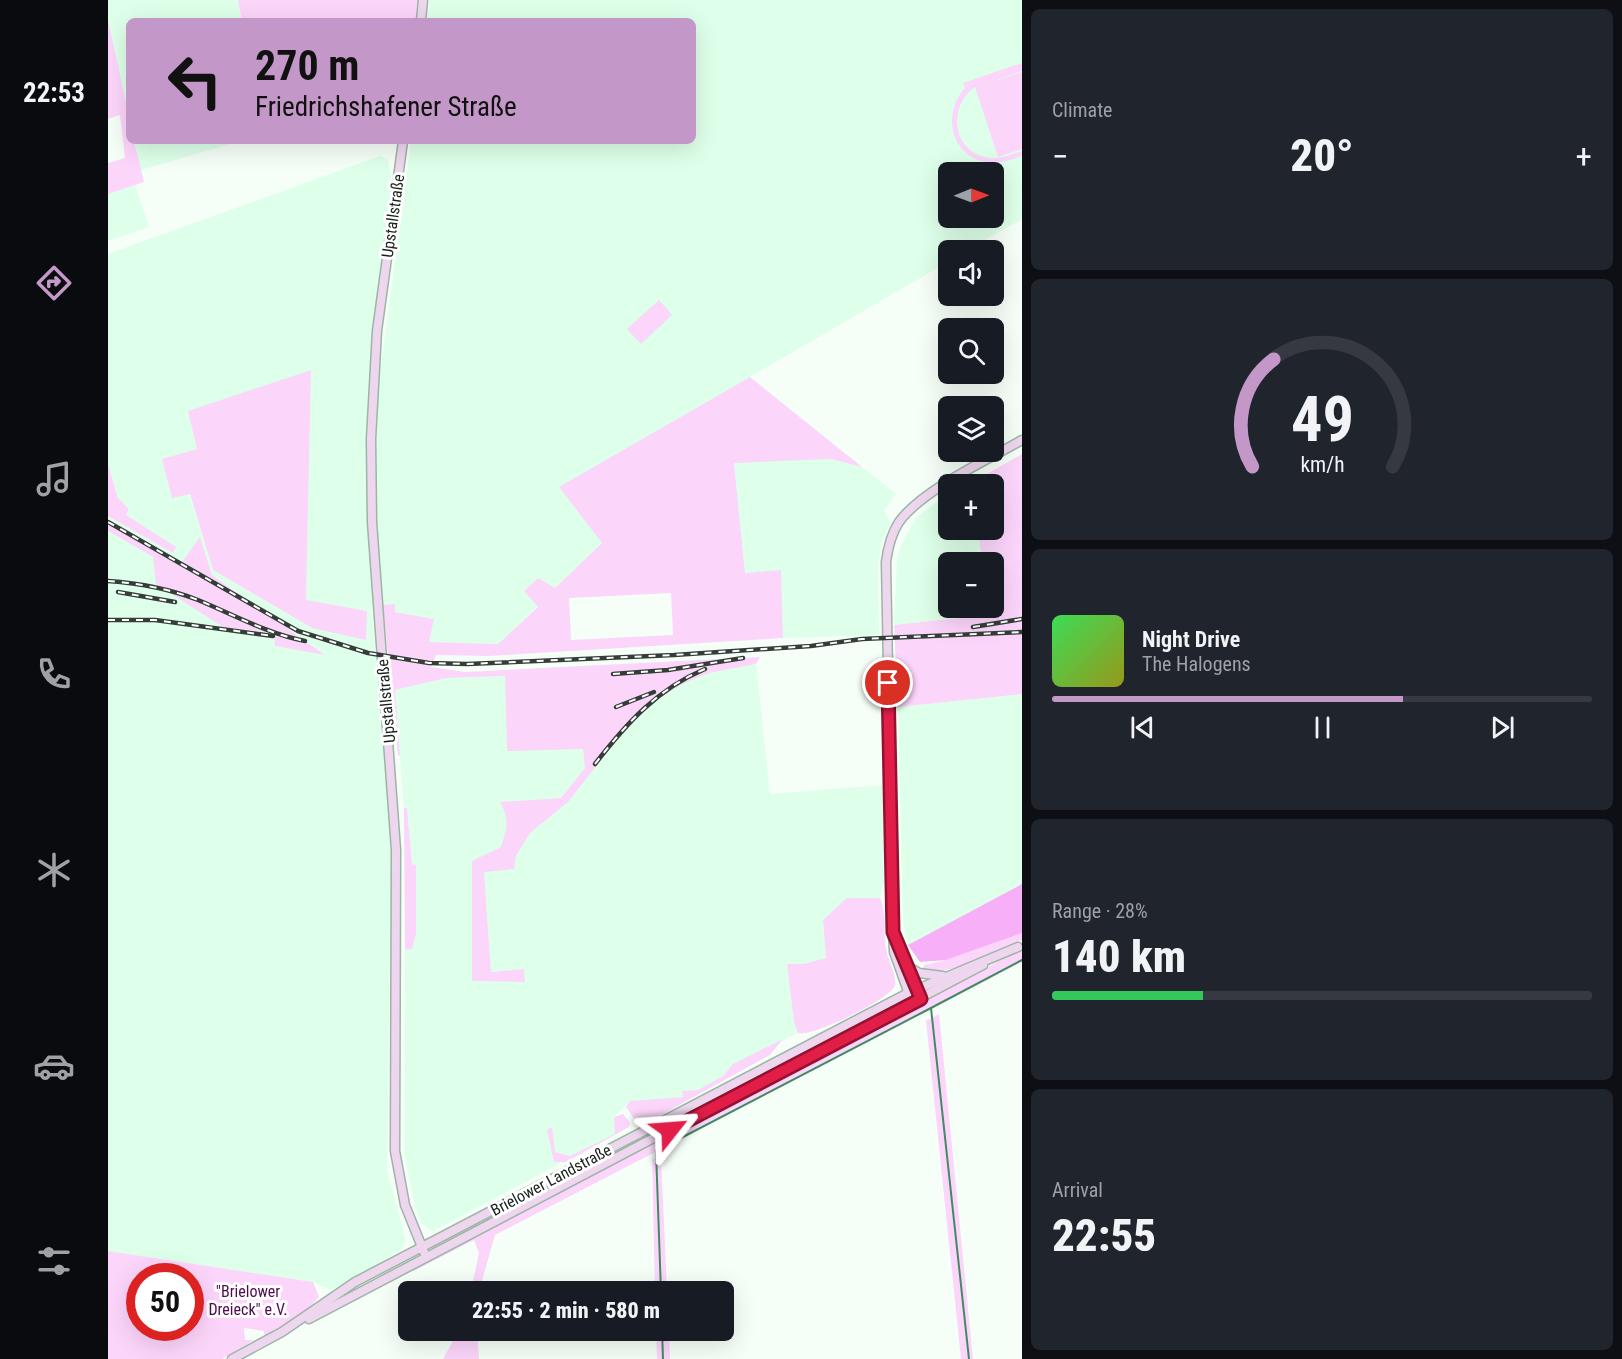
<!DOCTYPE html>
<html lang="en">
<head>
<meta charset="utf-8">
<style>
  :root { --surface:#171b24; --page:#20242c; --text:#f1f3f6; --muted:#9ea1a6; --line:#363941; --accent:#c397c7 }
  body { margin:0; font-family:"Roboto Condensed",sans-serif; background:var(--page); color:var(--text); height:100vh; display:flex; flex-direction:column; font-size:22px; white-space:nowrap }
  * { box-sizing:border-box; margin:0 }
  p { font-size:20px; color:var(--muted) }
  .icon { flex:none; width:33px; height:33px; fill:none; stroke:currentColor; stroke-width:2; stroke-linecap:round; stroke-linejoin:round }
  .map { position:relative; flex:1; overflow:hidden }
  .drawer { display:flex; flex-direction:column; gap:9px; padding:9px; background:#0d0f14; width:600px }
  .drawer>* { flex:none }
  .guide { position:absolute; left:18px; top:18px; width:570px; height:126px; border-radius:9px; box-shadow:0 6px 24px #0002; background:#c397c7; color:#111; overflow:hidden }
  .needle { width:39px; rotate:89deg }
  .tools { position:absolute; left:830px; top:162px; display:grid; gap:12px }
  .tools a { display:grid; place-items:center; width:66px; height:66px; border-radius:9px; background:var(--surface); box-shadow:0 6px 24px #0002; font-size:30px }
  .speed { position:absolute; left:18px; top:1263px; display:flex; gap:12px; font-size:30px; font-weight:700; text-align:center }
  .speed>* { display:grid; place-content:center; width:78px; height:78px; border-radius:50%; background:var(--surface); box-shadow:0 6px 24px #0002; line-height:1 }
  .speed .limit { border:9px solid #d22; background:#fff; color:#111 }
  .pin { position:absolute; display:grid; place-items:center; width:51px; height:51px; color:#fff; margin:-26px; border:3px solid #fff; border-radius:50%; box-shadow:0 2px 6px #0007 }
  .me { position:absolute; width:66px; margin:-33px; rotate:62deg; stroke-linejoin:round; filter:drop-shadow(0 0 4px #0008) }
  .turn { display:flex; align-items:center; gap:21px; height:126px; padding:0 30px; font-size:27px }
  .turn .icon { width:78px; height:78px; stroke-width:2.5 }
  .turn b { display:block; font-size:42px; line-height:51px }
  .big { font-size:45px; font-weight:800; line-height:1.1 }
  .drawer .widget { flex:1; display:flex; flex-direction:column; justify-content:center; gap:9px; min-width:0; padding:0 21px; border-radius:9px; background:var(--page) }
  .drawer .dial { align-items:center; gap:0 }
  .dial svg { height:156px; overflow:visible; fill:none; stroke:var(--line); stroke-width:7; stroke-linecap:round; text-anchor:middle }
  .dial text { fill:var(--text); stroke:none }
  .song { display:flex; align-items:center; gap:18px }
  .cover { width:72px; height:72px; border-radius:9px; background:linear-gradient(135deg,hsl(130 70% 55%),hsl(60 70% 35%)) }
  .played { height:6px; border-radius:3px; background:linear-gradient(90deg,var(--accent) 65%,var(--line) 65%) }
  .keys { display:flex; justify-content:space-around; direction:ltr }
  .heat { display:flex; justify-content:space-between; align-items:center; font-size:33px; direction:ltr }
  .charge { height:9px; border-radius:4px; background:linear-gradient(90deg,#34c759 28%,var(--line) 0) }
  .trip { position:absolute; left:290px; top:1281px; width:336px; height:60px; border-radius:9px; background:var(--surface); box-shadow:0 6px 24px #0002; font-weight:800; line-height:60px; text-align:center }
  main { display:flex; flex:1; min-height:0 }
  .tab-bar { display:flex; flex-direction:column; width:108px; justify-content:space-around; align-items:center; background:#090b0e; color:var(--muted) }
  .tab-bar .icon { width:42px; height:42px }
  .tab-bar .selected { color:var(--accent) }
  .tab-bar b { font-size:27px; color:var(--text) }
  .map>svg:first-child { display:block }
  .built { fill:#deffe9; fill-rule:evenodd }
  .green { fill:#fcd5fb; fill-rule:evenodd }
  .forest { fill:#f7aff7 }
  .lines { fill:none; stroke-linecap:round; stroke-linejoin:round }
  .stream { stroke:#428b62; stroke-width:2 }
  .secondary-casing { stroke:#9cb5a5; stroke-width:11 }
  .secondary { stroke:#efd6ef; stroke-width:8 }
  .rail-casing { stroke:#343d37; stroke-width:4.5 }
  .rail { stroke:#fff; stroke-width:2; stroke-dasharray:7; stroke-linecap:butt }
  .route-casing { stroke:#92132f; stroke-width:15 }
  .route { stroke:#e11d48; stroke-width:10 }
  .labels { text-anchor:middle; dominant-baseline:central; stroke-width:6; stroke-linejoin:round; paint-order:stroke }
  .street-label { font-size:16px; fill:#18211b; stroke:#fff }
  .park-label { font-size:16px; fill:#4d0c4f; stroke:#fff }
</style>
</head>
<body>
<main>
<nav class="tab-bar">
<b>22:53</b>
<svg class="icon selected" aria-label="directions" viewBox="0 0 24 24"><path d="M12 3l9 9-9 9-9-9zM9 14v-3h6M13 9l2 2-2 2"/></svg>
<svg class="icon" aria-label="music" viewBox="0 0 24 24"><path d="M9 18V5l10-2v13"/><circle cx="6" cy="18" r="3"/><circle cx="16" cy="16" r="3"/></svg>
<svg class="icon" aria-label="phone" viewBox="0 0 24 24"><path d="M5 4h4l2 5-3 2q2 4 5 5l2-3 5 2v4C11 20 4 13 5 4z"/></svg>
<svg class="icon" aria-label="climate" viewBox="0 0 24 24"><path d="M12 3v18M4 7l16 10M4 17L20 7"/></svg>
<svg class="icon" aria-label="car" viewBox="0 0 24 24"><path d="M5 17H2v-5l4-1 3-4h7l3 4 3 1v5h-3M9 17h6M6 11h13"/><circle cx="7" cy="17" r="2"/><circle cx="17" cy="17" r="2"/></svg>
<svg class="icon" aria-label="filters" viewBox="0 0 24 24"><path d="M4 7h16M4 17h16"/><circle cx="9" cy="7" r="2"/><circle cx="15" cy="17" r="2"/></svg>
</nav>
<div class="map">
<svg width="914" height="1359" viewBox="0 0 914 1359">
  <rect width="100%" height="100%" fill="#f5fff8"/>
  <g class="built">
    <path d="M0,0H130L134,21H21V116L0,20Z"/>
    <path d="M322,0H914V219L859,250H840V262L452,487L494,543L447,588L416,591L430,606L390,644L321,642L326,619L287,612V605L263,606L278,765L283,855L279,1171L298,1241L294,1249L223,1290L205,1282L0,1251V531L45,557L115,627L166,633L167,646L216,654L104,575L92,538L74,562L0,519V516L65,553L67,547L18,515L21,509L10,498L0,465V254L272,156L280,159L283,178L267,366L273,367L303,141H585V21H319ZM840,172H885V218H840ZM203,370L198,601L259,611L204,628L105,570L81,493L55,459L90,449Z"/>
    <path d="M26,141H133L33,170Z"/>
    <path d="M27,185L41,227L0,241V194Z"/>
    <path d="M723,459L754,467L788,494L776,510L782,523L774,540L770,564L771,635L675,638L673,570L637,573L626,462Z"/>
    <path d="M840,493V530H870L874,562H840V608H879L880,615L786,625L789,559L794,543L808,518Z"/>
    <path d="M648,664L662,794L775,785L776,881L772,898H739L715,920L718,958L695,964H679L686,1022L690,1033L625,1064L615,1076L590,1090L575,1091V1097L522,1101L506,1117L507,1134L462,1156L447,1152L443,1128L446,1162L453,1163L325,1231L314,1224L307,1206L297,1156V950L304,949L308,934V865L304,864L299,808H296L287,690L338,678L397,676L475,749L477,768L453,798L392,802L399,816L400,824L393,848L364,861V981L416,982V969L383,972L376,872L408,856L422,833L460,802L532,711L572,685L600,673Z"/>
    <path d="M914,694V884L800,945L795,920L790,707Z"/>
  </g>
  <g class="green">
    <path d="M130,0H312L310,17L303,21H134Z"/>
    <path d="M0,20L21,116V141H26L36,182L0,194V163L17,158L12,115L0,119Z"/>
    <path d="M914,63V71L868,87L914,72V149L890,157L867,87C838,107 845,154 882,158C893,159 904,154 914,151V156C900,161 887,165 873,161C840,151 836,110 857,88L855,83Z"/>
    <path d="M551,300L564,315L533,344L519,329Z"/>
    <path d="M203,370L198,600L259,611L258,640L204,628L105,570L82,494L64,498L54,459L89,449L80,411Z"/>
    <path d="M642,377L754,467L723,459L626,463L637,573L673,570L675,638L381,656L328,655L323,667L357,672L652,657L648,664L601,673L572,685L532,711L460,802L422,833L408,856L406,869L376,872L383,972L416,969L417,982L364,981V861L393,847C399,827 402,821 392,802L453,798L477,768L475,749L399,751L397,676L338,678L287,690L292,756L290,755L275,605L287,604V612L326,619L321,642L390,644L430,607L416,591L430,578L447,588L494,543L451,487ZM563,593L565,635L463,640L461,598Z"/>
    <path d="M914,454V694L790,707L786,625L880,615L879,608H885V562H874L870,530H885V484H861Z"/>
    <path d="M0,465L10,498L21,509L18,515L68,547L65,553L0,516Z"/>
    <path d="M0,519L74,562L92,537L104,575L217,655L167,646L166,633L115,627L48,584L45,557L0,531Z"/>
    <path d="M296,808H299L304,864L308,865V934L304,949L297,950Z"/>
    <path d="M739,898H772C780,916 774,935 779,953C781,963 789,976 787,985C785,998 703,1038 690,1033L686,1022L679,964H695L718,958L715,920Z"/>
    <path d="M914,933V940L909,943C884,953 840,977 814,970L816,965L838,960Z"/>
    <path d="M914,949V962L387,1235L371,1291H363L371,1253L366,1240L306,1271L305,1269Z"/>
    <path d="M831,1014L865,1359H853L818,1021Z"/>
    <path d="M675,1039L662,1055L544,1120H527L518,1107L522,1101L575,1097L574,1091L590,1090L615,1076L625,1064Z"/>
    <path d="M681,1058L678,1065L470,1173L469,1170Z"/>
    <path d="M515,1114L522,1123L521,1127L458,1162H446L439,1130L444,1127L447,1152L462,1156L507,1134L506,1117Z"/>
    <path d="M553,1157L559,1291L547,1292L544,1159Z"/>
    <path d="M441,1184L438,1190L328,1248H322Z"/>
    <path d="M0,1251L205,1282L211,1297L192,1317L156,1337V1331L136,1328L137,1340H146L114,1359H0ZM32,1276H82V1328H32Z"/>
    <path d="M351,1330L369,1331L371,1359H335Z"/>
    <path d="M548,1331H561L562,1359H549Z"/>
  </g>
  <path class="forest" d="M914,884V933L838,960L812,962L800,945Z"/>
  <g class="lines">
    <g class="stream">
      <path d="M553,1292L548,1151L823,1008"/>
      <path d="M554,1330L555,1359"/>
      <path d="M861,1359L823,1008L914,960"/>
    </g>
    <defs>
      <g id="secondary">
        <path d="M313,21L315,0"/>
        <path d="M295,141L269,331L263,439L264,522L288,850L287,1151L297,1205L318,1257"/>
        <path d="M789,944L810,993"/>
        <path d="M799,966L811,973L835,976"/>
        <path d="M802,997L786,952L785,932L778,562C780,547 783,534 791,522C814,490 879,460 914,440"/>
        <path d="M201,1319L875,965"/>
        <path d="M124,1359L174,1332L247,1282L800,993L910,947"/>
      </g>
    </defs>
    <use href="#secondary" class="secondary-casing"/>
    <use href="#secondary" class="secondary"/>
    <defs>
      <g id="rail">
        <path d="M0,522L190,631L260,653L321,663L359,664L566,655L703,646L754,639L914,632"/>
        <path d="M0,581C29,583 62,589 90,600C124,614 160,634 197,641"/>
        <path d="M10,592L67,602"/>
        <path d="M0,620H47L165,636"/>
        <path d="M865,627L914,619"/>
        <path d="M505,674L560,670L635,658"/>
        <path d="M508,707L546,692"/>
        <path d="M487,764C518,724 549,689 597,669"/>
      </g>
    </defs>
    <use href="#rail" class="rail-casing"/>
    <use href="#rail" class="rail"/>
  </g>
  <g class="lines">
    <defs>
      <path id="route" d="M562,1130L813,999L785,932L780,683"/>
    </defs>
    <use href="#route" class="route-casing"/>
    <use href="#route" class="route"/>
  </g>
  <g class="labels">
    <g class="street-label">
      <text transform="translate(285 216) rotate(-82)">Upstallstraße</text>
      <text transform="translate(278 701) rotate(-95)">Upstallstraße</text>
      <text transform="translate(443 1180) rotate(-28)">Brielower Landstraße</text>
    </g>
    <g class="park-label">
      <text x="140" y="1291">"Brielower<tspan x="140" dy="18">Dreieck" e.V.</tspan></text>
    </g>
  </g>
</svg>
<div class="tools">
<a><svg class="needle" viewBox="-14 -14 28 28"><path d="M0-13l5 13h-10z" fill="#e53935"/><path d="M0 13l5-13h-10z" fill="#9ea1a6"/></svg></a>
<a><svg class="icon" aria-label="sound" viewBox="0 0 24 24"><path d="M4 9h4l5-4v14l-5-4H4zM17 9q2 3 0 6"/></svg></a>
<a><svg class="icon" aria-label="search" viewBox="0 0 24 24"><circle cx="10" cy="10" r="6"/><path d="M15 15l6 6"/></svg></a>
<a><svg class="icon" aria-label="layers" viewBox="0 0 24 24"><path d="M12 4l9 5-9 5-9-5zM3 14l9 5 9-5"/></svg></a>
<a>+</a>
<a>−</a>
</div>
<div class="speed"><div class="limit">50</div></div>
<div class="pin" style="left:780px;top:683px;background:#d93025"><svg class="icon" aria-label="arrive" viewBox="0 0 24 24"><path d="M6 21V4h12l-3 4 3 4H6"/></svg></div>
<svg class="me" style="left:562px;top:1130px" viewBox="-20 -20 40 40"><path d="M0-17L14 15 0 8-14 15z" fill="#e11d48" stroke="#fff" stroke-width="4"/></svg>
<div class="trip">22:55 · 2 min · 580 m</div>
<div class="guide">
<div class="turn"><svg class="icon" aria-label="left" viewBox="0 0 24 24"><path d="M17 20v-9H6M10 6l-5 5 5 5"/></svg><div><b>270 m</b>Friedrichshafener Straße</div></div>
</div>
</div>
<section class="drawer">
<div class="widget"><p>Climate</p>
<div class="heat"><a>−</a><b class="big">20°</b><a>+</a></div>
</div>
<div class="widget dial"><svg viewBox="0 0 100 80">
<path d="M14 69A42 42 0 1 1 86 69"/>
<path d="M14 69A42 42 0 0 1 25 14" stroke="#c397c7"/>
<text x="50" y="56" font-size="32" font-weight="700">49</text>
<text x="50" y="72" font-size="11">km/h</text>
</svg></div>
<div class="widget">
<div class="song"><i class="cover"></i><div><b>Night Drive</b><p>The Halogens</p></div></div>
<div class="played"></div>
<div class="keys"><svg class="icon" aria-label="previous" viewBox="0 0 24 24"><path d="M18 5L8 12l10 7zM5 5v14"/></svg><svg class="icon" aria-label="pause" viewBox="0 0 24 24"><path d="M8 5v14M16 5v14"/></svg><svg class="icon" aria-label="next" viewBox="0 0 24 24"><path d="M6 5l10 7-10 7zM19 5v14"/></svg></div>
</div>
<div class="widget"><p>Range · 28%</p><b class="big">140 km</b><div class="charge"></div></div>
<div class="widget"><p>Arrival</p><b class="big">22:55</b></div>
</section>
</main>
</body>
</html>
